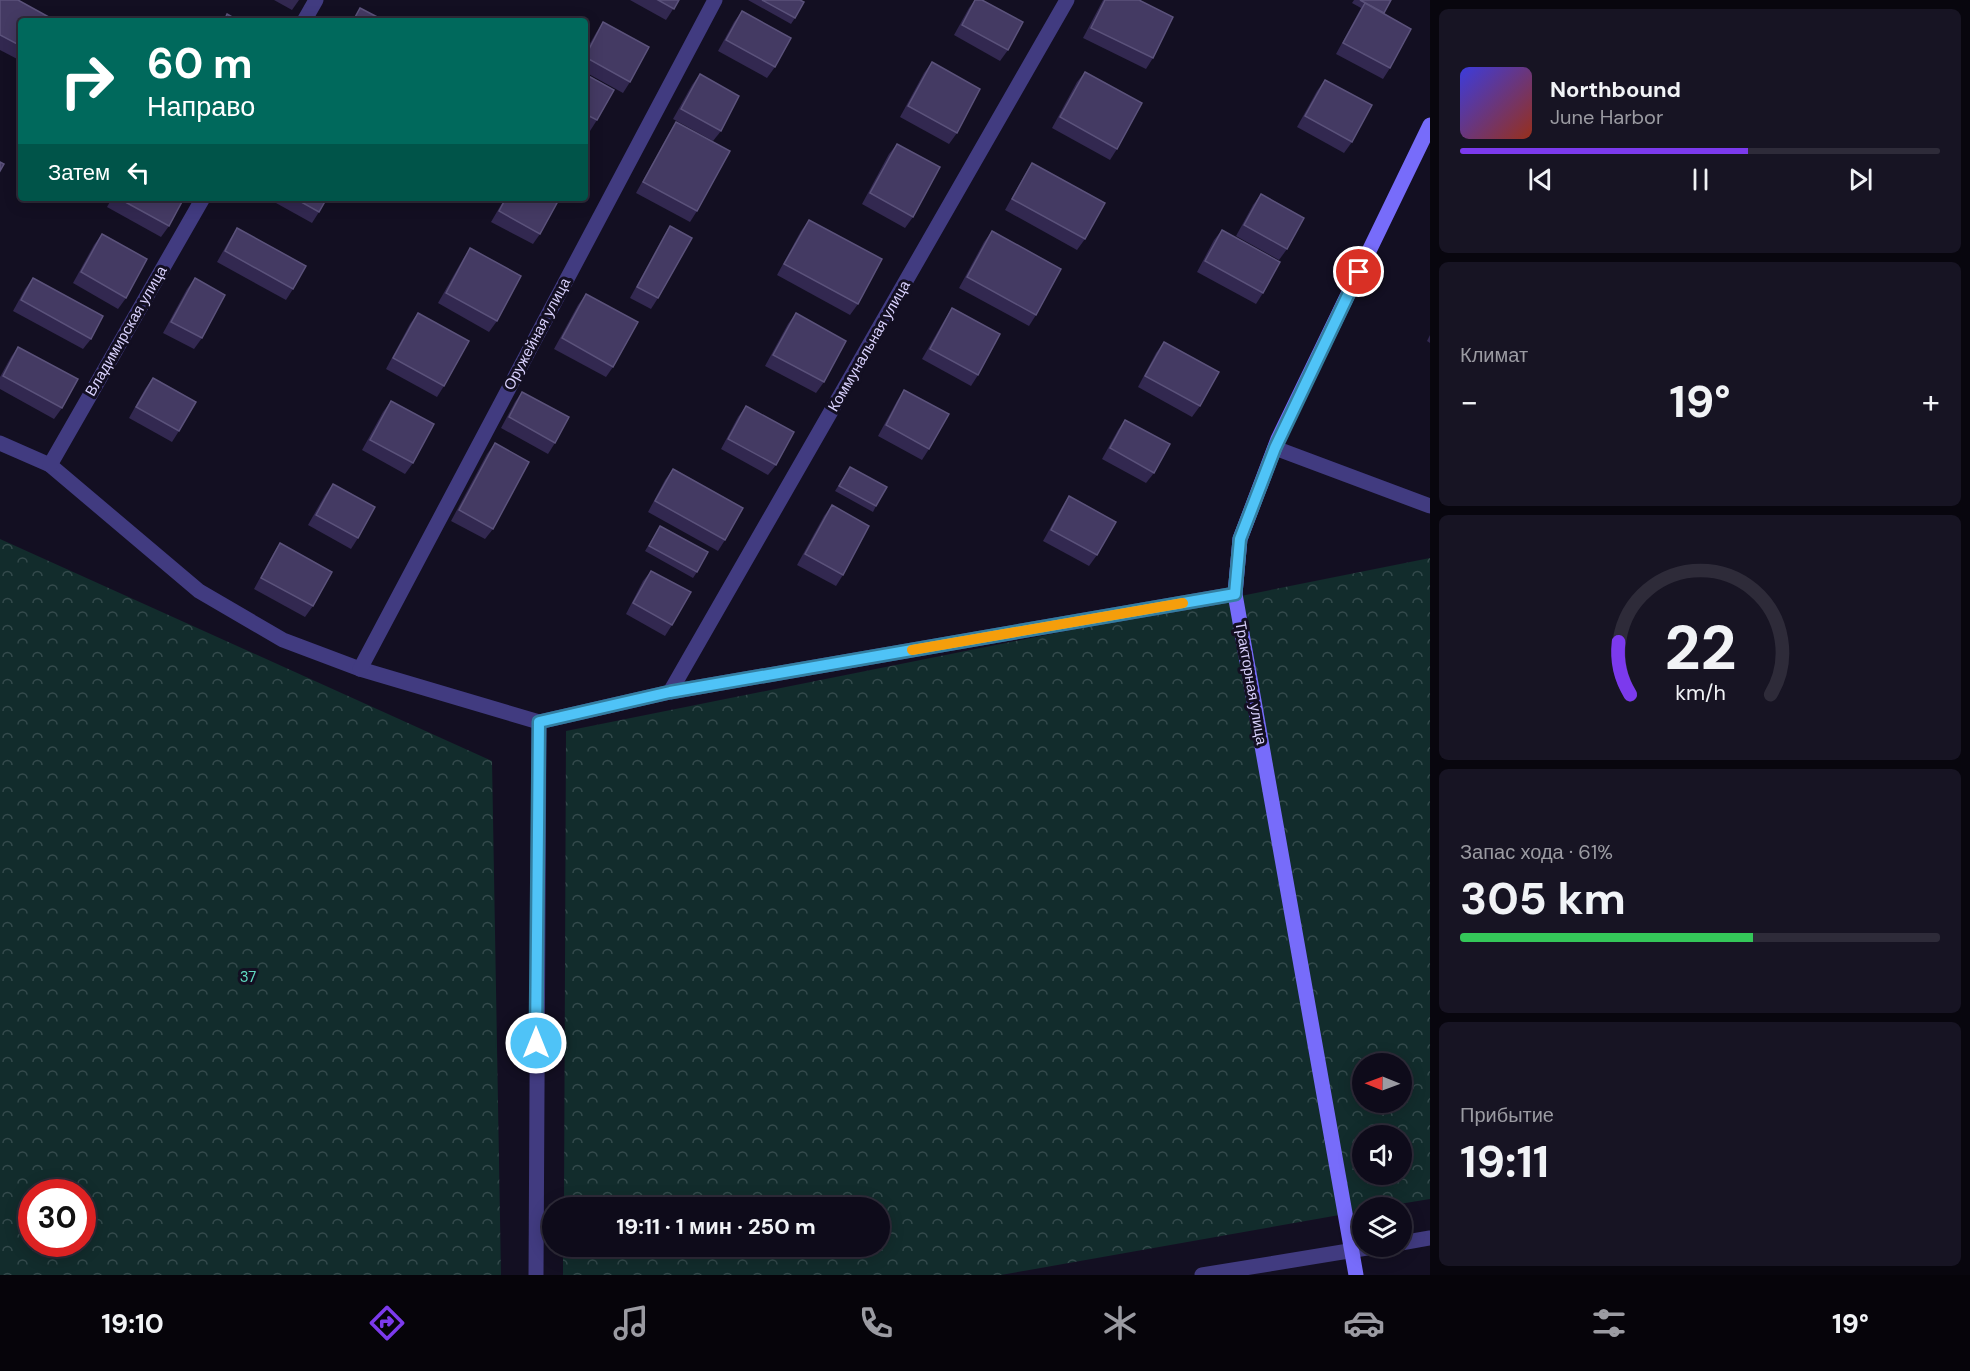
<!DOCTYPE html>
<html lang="ru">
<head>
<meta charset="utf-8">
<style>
  :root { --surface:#0e0b1a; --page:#171423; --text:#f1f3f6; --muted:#9b9ba2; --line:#2e2b39; --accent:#7c3aed }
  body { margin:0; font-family:"DM Sans",sans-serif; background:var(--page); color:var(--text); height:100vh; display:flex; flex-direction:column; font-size:22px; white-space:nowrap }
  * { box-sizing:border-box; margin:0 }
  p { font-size:20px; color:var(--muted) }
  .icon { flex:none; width:33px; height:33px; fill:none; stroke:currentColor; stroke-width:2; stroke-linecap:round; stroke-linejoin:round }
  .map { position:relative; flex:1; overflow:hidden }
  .drawer { display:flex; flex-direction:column; gap:9px; padding:9px; background:#08060e; width:540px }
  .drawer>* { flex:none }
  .hud { position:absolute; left:18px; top:18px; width:570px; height:183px; border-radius:6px; box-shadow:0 3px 15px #0003,0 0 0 2px var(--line); background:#00695c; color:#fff; overflow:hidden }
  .needle { width:39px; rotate:271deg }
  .tools { position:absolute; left:1352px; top:1053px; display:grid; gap:12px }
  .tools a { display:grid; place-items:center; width:60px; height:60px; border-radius:50%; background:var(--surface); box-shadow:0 3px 15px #0003,0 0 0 2px var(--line); font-size:30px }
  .speed { position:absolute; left:18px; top:1179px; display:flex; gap:12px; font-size:30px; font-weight:700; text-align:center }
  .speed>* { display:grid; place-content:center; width:78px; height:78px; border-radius:50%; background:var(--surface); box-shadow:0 3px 15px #0003,0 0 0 2px var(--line); line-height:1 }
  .speed .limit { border:9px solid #d22; background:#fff; color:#111 }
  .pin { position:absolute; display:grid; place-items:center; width:51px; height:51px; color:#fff; margin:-26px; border:3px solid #fff; border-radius:50%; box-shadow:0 2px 6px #0007 }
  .me { position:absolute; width:66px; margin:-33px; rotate:0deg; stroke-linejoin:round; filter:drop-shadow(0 0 4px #0008) }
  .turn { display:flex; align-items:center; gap:21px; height:126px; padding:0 30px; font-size:27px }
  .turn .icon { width:78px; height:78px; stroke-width:2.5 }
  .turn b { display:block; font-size:42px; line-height:51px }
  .then { display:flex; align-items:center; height:57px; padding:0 30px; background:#0003; gap:12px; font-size:22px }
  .big { font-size:45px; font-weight:700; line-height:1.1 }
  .drawer .widget { flex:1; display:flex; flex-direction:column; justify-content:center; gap:9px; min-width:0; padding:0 21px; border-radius:9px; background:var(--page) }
  .drawer .dial { align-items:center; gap:0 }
  .dial svg { height:156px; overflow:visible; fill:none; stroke:var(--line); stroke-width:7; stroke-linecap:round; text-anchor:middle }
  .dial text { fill:var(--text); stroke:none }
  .song { display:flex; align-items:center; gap:18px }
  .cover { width:72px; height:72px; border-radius:9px; background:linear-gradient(135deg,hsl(240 70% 55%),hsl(10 70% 35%)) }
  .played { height:6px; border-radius:3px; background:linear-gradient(90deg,var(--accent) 60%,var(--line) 60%) }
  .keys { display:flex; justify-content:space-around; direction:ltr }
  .heat { display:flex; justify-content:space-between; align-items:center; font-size:33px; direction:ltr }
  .charge { height:9px; border-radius:4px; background:linear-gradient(90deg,#34c759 61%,var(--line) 0) }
  .trip { position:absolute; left:542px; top:1197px; width:348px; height:60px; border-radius:30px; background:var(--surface); box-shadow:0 3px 15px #0003,0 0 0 2px var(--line); font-weight:700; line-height:60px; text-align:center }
  .menu { display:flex; height:96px; justify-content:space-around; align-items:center; background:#06040a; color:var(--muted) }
  .menu .icon { width:42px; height:42px }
  .menu .selected { color:var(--accent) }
  .menu b { font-size:27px; color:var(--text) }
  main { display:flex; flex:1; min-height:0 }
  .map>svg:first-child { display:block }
  .forest { fill:url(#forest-crowns); fill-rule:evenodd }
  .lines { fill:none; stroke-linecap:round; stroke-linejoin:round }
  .lane { stroke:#413b80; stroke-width:15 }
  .street { stroke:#413b80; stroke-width:15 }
  .secondary { stroke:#776cfa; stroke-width:15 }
  .wall { fill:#322850 }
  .building { fill:#443a63; stroke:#5b527b; stroke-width:1.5 }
  .route-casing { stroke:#337fa1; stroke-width:15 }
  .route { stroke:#4fc3f7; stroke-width:10 }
  .slow { stroke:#f59e0b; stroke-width:10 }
  .labels { text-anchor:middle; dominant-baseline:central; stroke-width:6; stroke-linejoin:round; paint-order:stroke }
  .street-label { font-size:15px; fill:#d9d1fd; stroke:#130f22 }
  .park-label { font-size:15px; fill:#60dbc2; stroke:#130f22 }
</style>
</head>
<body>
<main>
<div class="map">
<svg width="1430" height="1275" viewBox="0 0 1430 1275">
  <defs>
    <pattern id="forest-crowns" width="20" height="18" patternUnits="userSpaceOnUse" patternTransform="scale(1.5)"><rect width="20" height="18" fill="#122c2c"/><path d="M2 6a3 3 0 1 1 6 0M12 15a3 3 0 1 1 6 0" fill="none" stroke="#344a4c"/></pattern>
  </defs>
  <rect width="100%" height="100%" fill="#130f22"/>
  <g class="forest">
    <path d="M0,539L492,761L501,1275H0ZM32,1192H82V1244H32Z"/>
    <path d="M1430,558V1199L1381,1207L1362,1208V1211L1001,1275H563V1247L879,1246V1208L564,1207L566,731ZM1362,1064H1401V1102H1362ZM1362,1136H1401V1174H1362Z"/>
  </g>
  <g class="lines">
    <g class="lane">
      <path d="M0,443L50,465L199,591L283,640L360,669L539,722L670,692L1235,594"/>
      <path d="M1275,448L1430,506"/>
    </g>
    <g class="street">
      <path d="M304,21L316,0"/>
      <path d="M50,465L203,198"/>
      <path d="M360,669L715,0"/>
      <path d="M670,692L1067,0"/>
      <path d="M1401,1243L1430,1238"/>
      <path d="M536,1275L539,722"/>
      <path d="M1202,1275L1379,1246"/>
    </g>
    <path class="secondary" d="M1356,1275L1235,594L1240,539L1278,439L1430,125"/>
  </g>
  <g class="wall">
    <path d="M0,0L21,21V61L0,50Z"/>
    <path d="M274,0H299L292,10Z"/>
    <path d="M630,0H679L666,20Z"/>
    <path d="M748,0H800L795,18L791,24Z"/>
    <path d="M975,0L1008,50L1000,61L954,35L969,8Z"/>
    <path d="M1103,0H1139L1153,58L1146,69L1083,38Z"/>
    <path d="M1354,0H1391L1384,13L1390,68L1383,79L1336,54L1361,8L1352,3Z"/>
    <path d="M742,11L775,67L767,78L718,51L734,22Z"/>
    <path d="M603,22L630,82L623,93L585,72V52L596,33Z"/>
    <path d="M932,62L957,133L949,144L900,117L924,73Z"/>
    <path d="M1085,72L1117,149L1110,160L1052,128L1077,82Z"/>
    <path d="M585,74L597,120L590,131L585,129Z"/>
    <path d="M700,74L721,131L713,141L673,119L692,85Z"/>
    <path d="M1325,80L1352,142L1344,153L1297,127L1317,91Z"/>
    <path d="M676,122L697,211L690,222L636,193L669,133Z"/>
    <path d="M897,144L913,217L905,228L862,204L889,154Z"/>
    <path d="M1032,163L1085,239L1077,250L1005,210L1025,174Z"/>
    <path d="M1261,194L1287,249L1279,260L1236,236L1253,205Z"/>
    <path d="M112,198H184L169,226L161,237L107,207Z"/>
    <path d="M267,198H327L319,212L312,223Z"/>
    <path d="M505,198H549L540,234L533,244L491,222Z"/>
    <path d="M809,220L858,304L850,315L777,275L801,231Z"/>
    <path d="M670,226L658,298L651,309L630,298L663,237Z"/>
    <path d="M237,228L293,289L286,300L217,262L230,239Z"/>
    <path d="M1222,230L1263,293L1256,304L1197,272L1214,240Z"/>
    <path d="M992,231L1036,315L1029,326L959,288L984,242Z"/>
    <path d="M102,234L126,298L118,309L73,283L94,245Z"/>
    <path d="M470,248L497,321L489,332L438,303L463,259Z"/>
    <path d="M33,278L91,339L83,349L13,311L25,289Z"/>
    <path d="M195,278L202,338L194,349L163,333L187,289Z"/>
    <path d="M586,294L613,367L606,377L554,349L578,305Z"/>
    <path d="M952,308L978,375L971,386L922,359L945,319Z"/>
    <path d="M418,313L444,386L437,397L386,369L410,324Z"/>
    <path d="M796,313L824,382L816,393L765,366L788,324Z"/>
    <path d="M1430,335V343L1427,341Z"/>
    <path d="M1164,342L1200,406L1192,417L1138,387L1156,353Z"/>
    <path d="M18,347L62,408L54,419L0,389V377L11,357Z"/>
    <path d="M153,378L179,431L172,442L129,418L145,389Z"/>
    <path d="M904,390L929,449L922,460L878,436L897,401Z"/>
    <path d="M522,392L555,443L548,454L501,428L515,402Z"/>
    <path d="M391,401L413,463L405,474L362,450L383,412Z"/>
    <path d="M746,406L776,465L768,475L721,449L738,417Z"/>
    <path d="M1125,420L1154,473L1146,483L1102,459L1118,430Z"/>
    <path d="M495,443L493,529L485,539L451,521L487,454Z"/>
    <path d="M850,467L876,506L873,512L835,491Z"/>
    <path d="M673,469L725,540L718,551L648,512L665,480Z"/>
    <path d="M333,484L358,538L351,549L308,525L325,495Z"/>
    <path d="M1069,496L1097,555L1089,566L1043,541L1062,507Z"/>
    <path d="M832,505L843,575L836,586L797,565L824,516Z"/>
    <path d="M660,526L697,572L693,578L645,551Z"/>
    <path d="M280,543L313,606L305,617L254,589L273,554Z"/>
    <path d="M651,571L672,625L665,636L626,614L643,581Z"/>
  </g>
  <g class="building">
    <path d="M0,0H18L56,21H21V46L0,35Z"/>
    <path d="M658,0H679L674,9Z"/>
    <path d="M762,0H800L804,2L795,18Z"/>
    <path d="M975,0H982L1023,22L1008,50L962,25Z"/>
    <path d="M1105,0H1139L1173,17L1153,58L1091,28Z"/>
    <path d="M1360,0H1391L1384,13Z"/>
    <path d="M1365,3L1411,29L1390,68L1343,43Z"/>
    <path d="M360,8L385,21H353Z"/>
    <path d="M742,11L791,38L775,67L726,40Z"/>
    <path d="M227,14L239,21H224Z"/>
    <path d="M603,22L649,47L630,82L585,57Z"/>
    <path d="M932,62L980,89L957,133L908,106Z"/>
    <path d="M1085,72L1142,103L1117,149L1060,117Z"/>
    <path d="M585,74L614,90L597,120L585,114Z"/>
    <path d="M700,74L739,96L721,131L681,109Z"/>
    <path d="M1325,80L1372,105L1352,142L1305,116Z"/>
    <path d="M676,122L730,151L697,211L643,182Z"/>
    <path d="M897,144L940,167L913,217L870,193Z"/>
    <path d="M0,162L4,164L0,171Z"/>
    <path d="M1032,163L1105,203L1085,239L1012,199Z"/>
    <path d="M1261,194L1304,218L1287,249L1244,225Z"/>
    <path d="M118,198H184L169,226Z"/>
    <path d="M294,198H327L319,212Z"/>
    <path d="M506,198H549L557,203L540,234L499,211Z"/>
    <path d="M809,220L882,259L858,304L784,264Z"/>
    <path d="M670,226L692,238L658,298L637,287Z"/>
    <path d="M237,228L306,266L293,289L225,251Z"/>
    <path d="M1222,230L1280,262L1263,293L1205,261Z"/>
    <path d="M992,231L1061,269L1036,315L967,277Z"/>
    <path d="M102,234L147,259L126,298L81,272Z"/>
    <path d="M470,248L521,276L497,321L446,293Z"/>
    <path d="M33,278L103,316L91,339L21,300Z"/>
    <path d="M195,278L225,295L202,338L171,322Z"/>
    <path d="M586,294L638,322L613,367L562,338Z"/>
    <path d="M952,308L1000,334L978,375L930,349Z"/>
    <path d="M418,313L469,341L444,386L393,358Z"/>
    <path d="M796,313L846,341L824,382L773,355Z"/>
    <path d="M1164,342L1219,372L1200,406L1145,376Z"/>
    <path d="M18,347L78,379L62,408L3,376Z"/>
    <path d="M153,378L196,402L179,431L136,407Z"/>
    <path d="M904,390L949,414L929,449L886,425Z"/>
    <path d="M522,392L569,417L555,443L509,417Z"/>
    <path d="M391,401L434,424L413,463L370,440Z"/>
    <path d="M746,406L794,432L776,465L728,439Z"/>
    <path d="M1125,420L1170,444L1154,473L1110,448Z"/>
    <path d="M495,443L529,462L493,529L459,510Z"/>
    <path d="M850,467L887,487L876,506L839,486Z"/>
    <path d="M673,469L743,508L725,540L655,501Z"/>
    <path d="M333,484L375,507L358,538L316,515Z"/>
    <path d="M1069,496L1116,522L1097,555L1051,530Z"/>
    <path d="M832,505L869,526L843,575L805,554Z"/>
    <path d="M660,526L708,552L697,572L649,546Z"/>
    <path d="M280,543L332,572L313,606L261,578Z"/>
    <path d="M651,571L691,592L672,625L633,603Z"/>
  </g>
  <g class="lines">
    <defs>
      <path id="route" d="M536,1043L539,722L670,692L1235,594L1240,539L1275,448L1359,272"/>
    </defs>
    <use href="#route" class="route-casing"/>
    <use href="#route" class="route"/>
    <path class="slow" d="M912,650L1183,603"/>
  </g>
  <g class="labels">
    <g class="street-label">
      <text transform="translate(126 331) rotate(-60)">Владимирская улица</text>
      <text transform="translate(537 334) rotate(-62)">Оружейная улица</text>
      <text transform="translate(869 346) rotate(-60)">Коммунальная улица</text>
      <text transform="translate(1251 683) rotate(80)">Тракторная улица</text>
    </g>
    <g class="park-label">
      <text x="248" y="977">37</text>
    </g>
  </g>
</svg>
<div class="tools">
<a><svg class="needle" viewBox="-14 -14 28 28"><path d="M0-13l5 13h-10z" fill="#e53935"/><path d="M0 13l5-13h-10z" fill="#9b9ba2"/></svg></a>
<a><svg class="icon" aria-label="sound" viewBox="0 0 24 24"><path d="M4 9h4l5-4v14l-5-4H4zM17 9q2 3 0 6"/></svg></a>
<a><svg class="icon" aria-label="layers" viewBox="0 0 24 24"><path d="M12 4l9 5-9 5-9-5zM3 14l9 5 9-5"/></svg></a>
</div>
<div class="speed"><div class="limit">30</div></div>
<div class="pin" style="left:1359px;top:272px;background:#d93025"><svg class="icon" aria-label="arrive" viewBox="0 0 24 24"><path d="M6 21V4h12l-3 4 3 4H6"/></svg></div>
<svg class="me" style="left:536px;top:1043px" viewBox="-20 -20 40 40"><circle r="17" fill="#4fc3f7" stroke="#fff" stroke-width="3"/><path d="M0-11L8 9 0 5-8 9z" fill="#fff"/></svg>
<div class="trip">19:11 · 1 мин · 250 m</div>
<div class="hud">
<div class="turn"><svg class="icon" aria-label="right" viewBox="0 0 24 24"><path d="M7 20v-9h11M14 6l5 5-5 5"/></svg><div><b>60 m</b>Направо</div></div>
<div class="then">Затем<svg class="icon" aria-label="left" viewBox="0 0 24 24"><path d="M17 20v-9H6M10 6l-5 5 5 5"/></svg></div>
</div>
</div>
<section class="drawer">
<div class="widget">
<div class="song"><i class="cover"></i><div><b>Northbound</b><p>June Harbor</p></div></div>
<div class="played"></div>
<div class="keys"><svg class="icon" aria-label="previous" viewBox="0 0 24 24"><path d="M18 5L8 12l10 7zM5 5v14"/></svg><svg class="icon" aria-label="pause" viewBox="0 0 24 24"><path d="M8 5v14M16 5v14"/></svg><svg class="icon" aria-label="next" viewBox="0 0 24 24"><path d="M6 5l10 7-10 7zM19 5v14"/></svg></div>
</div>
<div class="widget"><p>Климат</p>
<div class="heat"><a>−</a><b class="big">19°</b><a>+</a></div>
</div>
<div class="widget dial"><svg viewBox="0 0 100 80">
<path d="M14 69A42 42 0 1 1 86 69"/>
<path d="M14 69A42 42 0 0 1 8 42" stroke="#7c3aed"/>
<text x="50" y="56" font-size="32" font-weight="700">22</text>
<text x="50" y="72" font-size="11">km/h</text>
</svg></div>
<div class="widget"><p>Запас хода · 61%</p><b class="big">305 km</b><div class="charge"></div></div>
<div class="widget"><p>Прибытие</p><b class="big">19:11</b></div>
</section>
</main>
<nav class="menu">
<b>19:10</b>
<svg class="icon selected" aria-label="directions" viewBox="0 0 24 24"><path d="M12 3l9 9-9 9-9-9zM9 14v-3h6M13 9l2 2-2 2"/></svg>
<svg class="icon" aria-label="music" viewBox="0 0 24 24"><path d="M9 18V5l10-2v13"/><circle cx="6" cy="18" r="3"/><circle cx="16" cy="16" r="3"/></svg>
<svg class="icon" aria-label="phone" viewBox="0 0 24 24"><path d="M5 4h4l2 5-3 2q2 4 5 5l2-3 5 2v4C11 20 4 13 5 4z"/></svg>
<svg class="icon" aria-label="climate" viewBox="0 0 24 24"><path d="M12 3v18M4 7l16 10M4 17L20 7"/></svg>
<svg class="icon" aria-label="car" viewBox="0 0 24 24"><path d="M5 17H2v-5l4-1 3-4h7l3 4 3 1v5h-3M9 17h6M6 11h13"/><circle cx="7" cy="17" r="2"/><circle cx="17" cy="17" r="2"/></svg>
<svg class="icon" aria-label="filters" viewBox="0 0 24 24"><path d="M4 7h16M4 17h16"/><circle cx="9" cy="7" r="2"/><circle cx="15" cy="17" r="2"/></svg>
<b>19°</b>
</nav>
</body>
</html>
